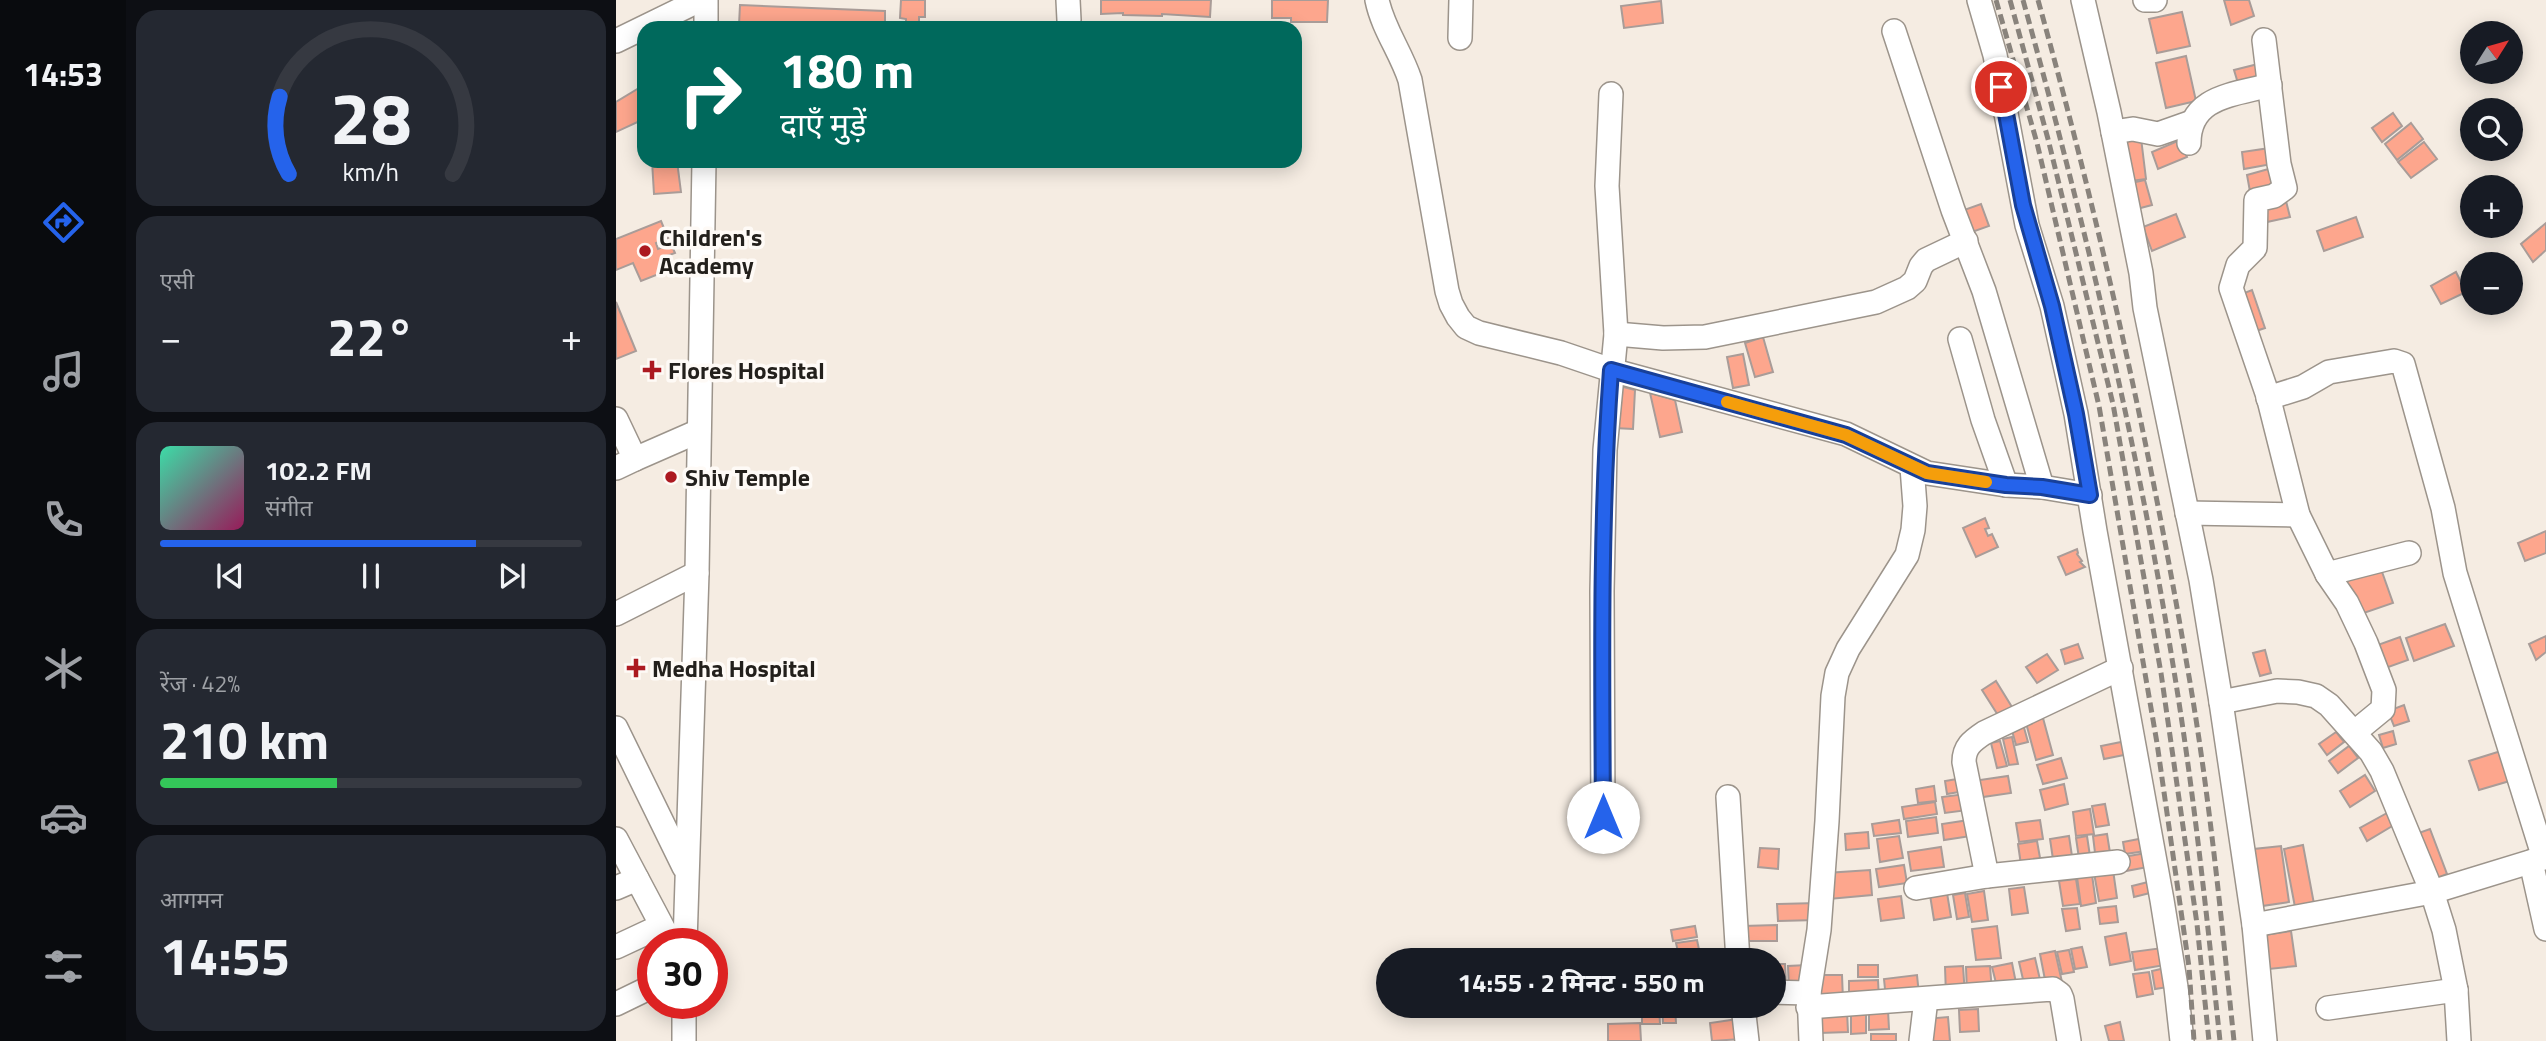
<!DOCTYPE html>
<html lang="hi">
<head>
<meta charset="utf-8">
<style>
  :root { --surface:#171b24; --page:#242831; --text:#f1f3f6; --muted:#9ea1a6; --line:#363941; --accent:#2563eb }
  body { margin:0; font-family:"Titillium Web","Noto Sans Devanagari",sans-serif; background:var(--page); color:var(--text); height:100vh; display:flex; flex-direction:column; font-size:26px; white-space:nowrap }
  * { box-sizing:border-box; margin:0 }
  p { font-size:23px; color:var(--muted) }
  .icon { flex:none; width:38px; height:38px; fill:none; stroke:currentColor; stroke-width:2; stroke-linecap:round; stroke-linejoin:round }
  .map { position:relative; flex:1; overflow:hidden }
  .sheet { display:flex; flex-direction:column; gap:10px; padding:10px; background:#0d0f14; width:490px }
  .sheet>* { flex:none }
  .top-card { position:absolute; left:21px; top:21px; width:665px; height:147px; border-radius:21px; box-shadow:0 4px 18px #0003; background:#00695c; color:#fff; overflow:hidden }
  .needle { width:46px; rotate:53deg }
  .controls { position:absolute; left:1844px; top:21px; display:grid; gap:14px }
  .controls a { display:grid; place-items:center; width:63px; height:63px; border-radius:50%; background:var(--surface); box-shadow:0 4px 18px #0003; font-size:35px }
  .speed { position:absolute; left:21px; top:928px; display:flex; gap:14px; font-size:35px; font-weight:700; text-align:center }
  .speed>* { display:grid; place-content:center; width:91px; height:91px; border-radius:50%; background:var(--surface); box-shadow:0 4px 18px #0003; line-height:1 }
  .speed .limit { border:10px solid #d22; background:#fff; color:#111 }
  .pin { position:absolute; display:grid; place-items:center; width:60px; height:60px; color:#fff; margin:-30px; border:4px solid #fff; border-radius:50%; box-shadow:0 2px 7px #0007 }
  .me { position:absolute; width:77px; margin:-38px; rotate:0deg; stroke-linejoin:round; filter:drop-shadow(0 0 5px #0008) }
  .turn { display:flex; align-items:center; gap:24px; height:147px; padding:0 28px; font-size:32px }
  .turn .icon { width:91px; height:91px; stroke-width:2.5 }
  .turn b { display:block; font-size:49px; line-height:60px }
  .big { font-size:52px; font-weight:700; line-height:1.1 }
  .sheet .tile { flex:1; display:flex; flex-direction:column; justify-content:center; gap:10px; min-width:0; padding:0 24px; border-radius:21px; background:var(--page) }
  .sheet .dial { align-items:center; gap:0 }
  .dial svg { height:182px; overflow:visible; fill:none; stroke:var(--line); stroke-width:7; stroke-linecap:round; text-anchor:middle }
  .dial text { fill:var(--text); stroke:none }
  .song { display:flex; align-items:center; gap:21px }
  .cover { width:84px; height:84px; border-radius:10px; background:linear-gradient(135deg,hsl(160 70% 55%),hsl(330 70% 35%)) }
  .played { height:7px; border-radius:4px; background:linear-gradient(90deg,var(--accent) 75%,var(--line) 75%) }
  .keys { display:flex; justify-content:space-around; direction:ltr }
  .heat { display:flex; justify-content:space-between; align-items:center; font-size:38px; direction:ltr }
  .charge { height:10px; border-radius:5px; background:linear-gradient(90deg,#34c759 42%,var(--line) 0) }
  .trip { position:absolute; left:760px; top:948px; width:410px; height:70px; border-radius:35px; background:var(--surface); box-shadow:0 4px 18px #0003; font-weight:700; line-height:70px; text-align:center }
  main { display:flex; flex:1; min-height:0 }
  .tab-bar { display:flex; flex-direction:column; width:126px; justify-content:space-around; align-items:center; background:#090b0e; color:var(--muted) }
  .tab-bar .icon { width:49px; height:49px }
  .tab-bar .current { color:var(--accent) }
  .tab-bar b { font-size:32px; color:var(--text) }
  .map>svg:first-child { display:block }
  .building { fill:#fda68d; stroke:#a99c98; stroke-width:2 }
  .lines { fill:none; stroke-linecap:round; stroke-linejoin:round }
  .minor-casing { stroke:#9c948b; stroke-width:26 }
  .minor { stroke:#fff; stroke-width:23 }
  .rail { stroke:#89837c; stroke-width:5; stroke-dasharray:10 5; stroke-linecap:butt }
  .route-casing { stroke:#184099; stroke-width:18 }
  .route { stroke:#2563eb; stroke-width:12 }
  .slow { stroke:#f59e0b; stroke-width:12 }
  .poi-dot { fill:#ac1920; stroke:#fefaf6; stroke-width:2.5 }
  .labels { text-anchor:middle; dominant-baseline:central; stroke-width:7; stroke-linejoin:round; paint-order:stroke }
  .poi-label { font-size:24px; font-weight:bold; fill:#23201c; stroke:#fefaf6; text-anchor:start }
</style>
</head>
<body>
<main>
<nav class="tab-bar">
<b>14:53</b>
<svg class="icon current" aria-label="directions" viewBox="0 0 24 24"><path d="M12 3l9 9-9 9-9-9zM9 14v-3h6M13 9l2 2-2 2"/></svg>
<svg class="icon" aria-label="music" viewBox="0 0 24 24"><path d="M9 18V5l10-2v13"/><circle cx="6" cy="18" r="3"/><circle cx="16" cy="16" r="3"/></svg>
<svg class="icon" aria-label="phone" viewBox="0 0 24 24"><path d="M5 4h4l2 5-3 2q2 4 5 5l2-3 5 2v4C11 20 4 13 5 4z"/></svg>
<svg class="icon" aria-label="climate" viewBox="0 0 24 24"><path d="M12 3v18M4 7l16 10M4 17L20 7"/></svg>
<svg class="icon" aria-label="car" viewBox="0 0 24 24"><path d="M5 17H2v-5l4-1 3-4h7l3 4 3 1v5h-3M9 17h6M6 11h13"/><circle cx="7" cy="17" r="2"/><circle cx="17" cy="17" r="2"/></svg>
<svg class="icon" aria-label="filters" viewBox="0 0 24 24"><path d="M4 7h16M4 17h16"/><circle cx="9" cy="7" r="2"/><circle cx="15" cy="17" r="2"/></svg>
</nav>
<section class="sheet">
<div class="tile dial"><svg viewBox="0 0 100 80">
<path d="M14 69A42 42 0 1 1 86 69"/>
<path d="M14 69A42 42 0 0 1 10 35" stroke="#2563eb"/>
<text x="50" y="56" font-size="32" font-weight="700">28</text>
<text x="50" y="72" font-size="11">km/h</text>
</svg></div>
<div class="tile"><p>एसी</p>
<div class="heat"><a>−</a><b class="big">22°</b><a>+</a></div>
</div>
<div class="tile">
<div class="song"><i class="cover"></i><div><b>102.2 FM</b><p>संगीत</p></div></div>
<div class="played"></div>
<div class="keys"><svg class="icon" aria-label="previous" viewBox="0 0 24 24"><path d="M18 5L8 12l10 7zM5 5v14"/></svg><svg class="icon" aria-label="pause" viewBox="0 0 24 24"><path d="M8 5v14M16 5v14"/></svg><svg class="icon" aria-label="next" viewBox="0 0 24 24"><path d="M6 5l10 7-10 7zM19 5v14"/></svg></div>
</div>
<div class="tile"><p>रेंज · 42%</p><b class="big">210 km</b><div class="charge"></div></div>
<div class="tile"><p>आगमन</p><b class="big">14:55</b></div>
</section>
<div class="map">
<svg width="1930" height="1041" viewBox="0 0 1930 1041">
  <rect width="100%" height="100%" fill="#f5ece2"/>
  <g class="building">
    <path d="M285,0H309V17H303V23L290,22V19L284,18Z"/>
    <path d="M485,0H595L594,17L546,14V16L507,15V13L485,14Z"/>
    <path d="M656,0H712L711,22H675V18H656Z"/>
    <path d="M1608,0H1633L1638,16L1615,25Z"/>
    <path d="M1045,1L1047,23L1008,28L1005,6Z"/>
    <path d="M124,5L269,11V28H143V26L123,25Z"/>
    <path d="M1566,12L1574,46L1541,53L1533,19Z"/>
    <path d="M1570,56L1580,101L1550,108L1540,63Z"/>
    <path d="M1642,64L1648,83L1624,90L1618,70Z"/>
    <path d="M28,85V119L0,132V102Z"/>
    <path d="M1777,113L1786,126L1766,142L1756,128Z"/>
    <path d="M1795,123L1807,139L1781,160L1769,144Z"/>
    <path d="M1525,138L1530,179L1507,182L1502,141Z"/>
    <path d="M1564,140L1571,157L1542,169L1536,152Z"/>
    <path d="M1808,142L1821,159L1795,178L1782,162Z"/>
    <path d="M1654,148L1656,164L1628,169L1626,152Z"/>
    <path d="M36,161H61L65,192L38,194Z"/>
    <path d="M1656,168L1662,193L1635,197L1631,175Z"/>
    <path d="M1529,180L1536,205L1517,210L1510,184Z"/>
    <path d="M1670,201L1674,217L1651,222L1647,206Z"/>
    <path d="M1365,204L1373,226L1356,232L1348,210Z"/>
    <path d="M1560,214L1569,237L1536,251L1527,227Z"/>
    <path d="M1740,217L1747,237L1708,251L1701,231Z"/>
    <path d="M45,221L52,238L40,243L42,249L55,244L59,253L48,257L53,270L25,281L17,263L0,270V239Z"/>
    <path d="M1930,223V250L1917,262L1905,244Z"/>
    <path d="M1840,272L1850,292L1825,304L1815,286Z"/>
    <path d="M1636,290L1649,328L1631,334L1618,297Z"/>
    <path d="M0,302L20,351L0,359Z"/>
    <path d="M1147,337L1157,372L1139,377L1129,343Z"/>
    <path d="M1127,354L1133,385L1117,388L1111,357Z"/>
    <path d="M1000,385L1019,390L1017,429L998,428Z"/>
    <path d="M1034,393L1059,400L1066,432L1044,437Z"/>
    <path d="M1369,518L1373,528L1369,529L1372,536L1376,534L1382,547L1360,557L1347,528Z"/>
    <path d="M1930,531V553L1909,561L1902,543Z"/>
    <path d="M1461,549L1462,553L1461,554L1466,561L1464,562L1469,567L1450,575L1442,557Z"/>
    <path d="M1765,569L1777,603L1739,616L1728,582Z"/>
    <path d="M1829,624L1838,646L1798,661L1790,638Z"/>
    <path d="M1930,636V652L1920,660L1913,644Z"/>
    <path d="M1784,637L1792,660L1764,670L1756,647Z"/>
    <path d="M1462,644L1467,658L1449,664L1445,650Z"/>
    <path d="M1649,650L1655,673L1644,676L1637,653Z"/>
    <path d="M1431,654L1442,670L1421,683L1410,667Z"/>
    <path d="M1380,681L1399,712L1385,720L1366,690Z"/>
    <path d="M1788,705L1793,721L1778,726L1772,711Z"/>
    <path d="M1427,718L1437,755L1420,760L1410,723Z"/>
    <path d="M1407,724L1412,742L1400,745L1395,727Z"/>
    <path d="M1777,731L1780,744L1767,748L1763,735Z"/>
    <path d="M1720,732L1728,742L1711,755L1703,744Z"/>
    <path d="M1396,737L1402,764L1393,765L1387,739Z"/>
    <path d="M1384,741L1391,766L1381,768L1375,743Z"/>
    <path d="M1510,741L1513,754L1488,759L1485,746Z"/>
    <path d="M1733,746L1742,758L1722,773L1713,761Z"/>
    <path d="M1888,750L1897,780L1863,790L1853,761Z"/>
    <path d="M1445,758L1451,778L1427,784L1421,765Z"/>
    <path d="M1749,775L1759,791L1734,807L1724,791Z"/>
    <path d="M1392,776L1395,793L1360,798L1357,781Z"/>
    <path d="M1347,778L1349,791L1331,794L1329,781Z"/>
    <path d="M1448,784L1452,804L1429,810L1424,790Z"/>
    <path d="M1318,786L1320,801L1302,803L1300,789Z"/>
    <path d="M1349,794L1352,810L1329,813L1326,797Z"/>
    <path d="M1319,802L1321,814L1288,819L1286,807Z"/>
    <path d="M1489,804L1493,825L1480,827L1476,806Z"/>
    <path d="M1474,809L1478,834L1460,836L1457,812Z"/>
    <path d="M1771,813L1778,825L1751,841L1744,828Z"/>
    <path d="M1320,817L1322,833L1292,837L1290,821Z"/>
    <path d="M1283,820L1285,833L1258,836L1256,824Z"/>
    <path d="M1353,820L1355,836L1328,840L1326,824Z"/>
    <path d="M1424,820L1427,839L1403,842L1400,823Z"/>
    <path d="M1814,829L1831,874L1814,881L1797,835Z"/>
    <path d="M1252,832L1253,848L1230,850L1229,834Z"/>
    <path d="M1491,834L1495,859L1480,861L1477,836Z"/>
    <path d="M1283,836L1287,858L1264,862L1261,839Z"/>
    <path d="M1453,836L1457,863L1438,866L1434,839Z"/>
    <path d="M1471,836L1475,863L1464,865L1460,838Z"/>
    <path d="M1528,838L1530,851L1509,854L1507,842Z"/>
    <path d="M1421,841L1426,869L1406,872L1402,844Z"/>
    <path d="M1687,845L1698,904L1679,907L1668,849Z"/>
    <path d="M1665,846L1673,902L1646,906L1638,849Z"/>
    <path d="M1325,847L1328,867L1295,871L1292,852Z"/>
    <path d="M1144,848L1163,849L1162,869L1142,867Z"/>
    <path d="M1530,853L1532,867L1510,871L1507,857Z"/>
    <path d="M1288,865L1291,883L1263,887L1260,869Z"/>
    <path d="M1254,870L1256,895L1213,899L1210,873Z"/>
    <path d="M1497,870L1501,898L1483,901L1478,873Z"/>
    <path d="M1476,875L1480,903L1465,906L1461,877Z"/>
    <path d="M1460,879L1464,904L1447,906L1443,881Z"/>
    <path d="M1532,882L1534,893L1518,897L1516,886Z"/>
    <path d="M1408,887L1412,913L1396,915L1393,889Z"/>
    <path d="M1368,891L1372,920L1356,922L1351,894Z"/>
    <path d="M1331,893L1335,917L1318,920L1314,895Z"/>
    <path d="M1349,893L1353,917L1341,919L1337,895Z"/>
    <path d="M1285,896L1288,918L1265,921L1262,899Z"/>
    <path d="M1201,903V920L1162,921L1161,904Z"/>
    <path d="M1500,906L1502,922L1484,924L1482,908Z"/>
    <path d="M1461,908L1464,929L1450,931L1446,909Z"/>
    <path d="M1161,925V941H1127V926Z"/>
    <path d="M1079,926L1081,937L1057,941L1055,930Z"/>
    <path d="M1381,926L1385,958L1360,960L1356,929Z"/>
    <path d="M1675,931L1680,966L1653,969L1648,935Z"/>
    <path d="M1510,933L1515,961L1494,965L1489,937Z"/>
    <path d="M1081,940L1085,959L1064,961L1060,943Z"/>
    <path d="M1466,947L1471,967L1459,969L1455,949Z"/>
    <path d="M1546,948L1549,965L1519,970L1516,952Z"/>
    <path d="M1453,950L1458,972L1446,974L1441,952Z"/>
    <path d="M1439,951L1446,982L1430,985L1424,954Z"/>
    <path d="M1419,958L1425,984L1409,988L1403,962Z"/>
    <path d="M1396,963L1400,983L1381,987L1376,967Z"/>
    <path d="M1157,964H1169L1170,986L1157,987Z"/>
    <path d="M1191,965L1192,988L1173,989L1172,966Z"/>
    <rect x="1242" y="965" width="20" height="12"/>
    <path d="M1347,966L1349,995H1330L1329,967Z"/>
    <path d="M1374,966L1376,992L1351,993L1350,967Z"/>
    <path d="M1549,968L1552,987L1539,989L1536,971Z"/>
    <path d="M1533,972L1537,994L1521,997L1517,974Z"/>
    <path d="M1203,975H1226L1227,1000L1203,1001Z"/>
    <path d="M1301,975L1303,995L1270,999L1268,979Z"/>
    <path d="M1262,980L1263,1000H1233V981Z"/>
    <path d="M1026,1006H1043L1044,1024H1026Z"/>
    <path d="M1046,1006H1059L1060,1023H1047Z"/>
    <path d="M1087,1006H1121V1013L1088,1016Z"/>
    <path d="M1362,1009L1363,1031L1344,1032L1343,1010Z"/>
    <path d="M1272,1010L1273,1029L1253,1030V1011Z"/>
    <path d="M1203,1011H1231L1232,1032L1204,1033Z"/>
    <path d="M1235,1013H1250V1033L1235,1034Z"/>
    <path d="M1332,1017L1334,1041H1311L1309,1019Z"/>
    <path d="M1122,1019L1125,1039L1096,1041L1094,1023Z"/>
    <path d="M1504,1022L1508,1041H1493L1489,1026Z"/>
    <path d="M1024,1023L1025,1041H992V1024Z"/>
    <rect x="1255" y="1034" width="25" height="7"/>
  </g>
  <g class="lines">
    <defs>
      <g id="minor">
        <path d="M452,0L453,20"/>
        <path d="M761,0C767,29 785,52 794,80L831,291L835,304L842,317L850,327L863,333L945,353L995,370L1230,434L1311,473L1390,485L1426,487L1474,495"/>
        <path d="M1363,0L1379,55L1411,225L1436,306L1460,414L1479,531L1546,900L1560,987L1566,1041"/>
        <path d="M1467,0L1493,112L1525,273L1529,308L1585,580L1605,702L1638,925L1649,1041"/>
        <path d="M1529,0H1539"/>
        <path d="M90,28V0"/>
        <path d="M1278,31L1337,210L1368,291L1426,487"/>
        <path d="M844,38L845,0"/>
        <path d="M1648,40L1663,164L1669,188L1658,196L1640,200L1639,248L1622,265L1615,288L1652,396L1682,515L1711,574L1731,603L1750,643L1768,690L1767,709L1739,732"/>
        <path d="M0,41L84,0"/>
        <path d="M1497,132L1517,129L1542,134L1576,122"/>
        <path d="M1573,143C1573,96 1618,95 1654,85"/>
        <path d="M1000,334L1047,338L1089,337L1260,302L1291,288L1299,281L1305,266L1310,260L1350,241"/>
        <path d="M1344,339L1367,420L1390,485"/>
        <path d="M1652,398L1687,387L1713,372L1778,361L1787,364L1827,508L1839,573L1928,858"/>
        <path d="M0,419L19,459L0,468"/>
        <path d="M19,459L83,431"/>
        <path d="M1571,513L1682,515"/>
        <path d="M1711,574L1793,553"/>
        <path d="M0,614L81,573"/>
        <path d="M1605,702L1661,691L1682,692L1700,696L1713,705L1755,752L1766,771L1816,892L1828,930L1840,990L1843,1041"/>
        <path d="M0,728L68,867"/>
        <path d="M1112,797L1122,961"/>
        <path d="M987,817L986,591L989,450L1000,334L991,186L995,94"/>
        <path d="M0,839L55,943"/>
        <path d="M1502,862L1371,876L1348,762C1348,747 1356,741 1368,733L1505,668"/>
        <path d="M1915,862L1930,929"/>
        <path d="M0,888L21,879"/>
        <path d="M1300,888L1371,876"/>
        <path d="M1638,925L1816,892L1930,857"/>
        <path d="M69,943L81,573L88,161"/>
        <path d="M0,947L45,926"/>
        <path d="M1157,992L1193,993"/>
        <path d="M0,1004L37,986"/>
        <path d="M1127,1006L1131,1041"/>
        <path d="M1192,1007L1437,989L1444,994L1446,999L1453,1041"/>
        <path d="M1712,1008L1840,990"/>
        <path d="M68,1041V1003"/>
        <path d="M1195,1041L1193,993L1203,930L1211,821L1217,696L1221,673L1232,649L1291,555L1297,530L1299,506L1296,467"/>
        <path d="M1305,1041L1310,999"/>
      </g>
    </defs>
    <use href="#minor" class="minor-casing"/>
    <use href="#minor" class="minor"/>
    <g class="rail">
      <path d="M1380,0L1421,143L1483,406L1541,743L1573,967L1578,1041"/>
      <path d="M1394,0L1432,139L1497,404L1545,673L1581,924L1593,1041"/>
      <path d="M1407,0C1468,220 1522,445 1558,671C1578,793 1591,918 1604,1041"/>
      <path d="M1422,0C1483,219 1533,441 1571,665C1593,789 1605,916 1618,1041"/>
    </g>
  </g>
  <g class="lines">
    <defs>
      <path id="route" d="M987,817C986,668 984,519 995,370L1230,435L1311,473L1390,485L1426,487L1474,495L1460,414L1436,306L1407,205L1385,87"/>
    </defs>
    <use href="#route" class="route-casing"/>
    <use href="#route" class="route"/>
    <path class="slow" d="M1111,402L1230,435L1311,473L1370,482"/>
  </g>
  <g class="poi-dot">
    <circle cx="29" cy="251" r="7"/>
    <path d="M32.5 359.5h7v7h7v7h-7v7h-7v-7h-7v-7h7z"/>
    <circle cx="55" cy="477" r="7"/>
    <path d="M16.5 657.5h7v7h7v7h-7v7h-7v-7h-7v-7h7z"/>
  </g>
  <g class="labels">
    <g class="poi-label">
      <text x="43" y="237">Children's<tspan x="43" dy="28">Academy</tspan></text>
      <text x="52" y="370">Flores Hospital</text>
      <text x="69" y="477">Shiv Temple</text>
      <text x="36" y="668">Medha Hospital</text>
    </g>
  </g>
</svg>
<div class="controls">
<a><svg class="needle" viewBox="-14 -14 28 28"><path d="M0-13l5 13h-10z" fill="#e53935"/><path d="M0 13l5-13h-10z" fill="#9ea1a6"/></svg></a>
<a><svg class="icon" aria-label="search" viewBox="0 0 24 24"><circle cx="10" cy="10" r="6"/><path d="M15 15l6 6"/></svg></a>
<a>+</a>
<a>−</a>
</div>
<div class="speed"><div class="limit">30</div></div>
<div class="pin" style="left:1385px;top:87px;background:#d93025"><svg class="icon" aria-label="arrive" viewBox="0 0 24 24"><path d="M6 21V4h12l-3 4 3 4H6"/></svg></div>
<svg class="me" style="left:987px;top:817px" viewBox="-20 -20 40 40"><circle r="19" fill="#fff"/><path d="M0-13L10 11 0 6-10 11z" fill="#2563eb"/></svg>
<div class="trip">14:55 · 2 मिनट · 550 m</div>
<div class="top-card">
<div class="turn"><svg class="icon" aria-label="right" viewBox="0 0 24 24"><path d="M7 20v-9h11M14 6l5 5-5 5"/></svg><div><b>180 m</b>दाएँ मुड़ें</div></div>
</div>
</div>
</main>
</body>
</html>
